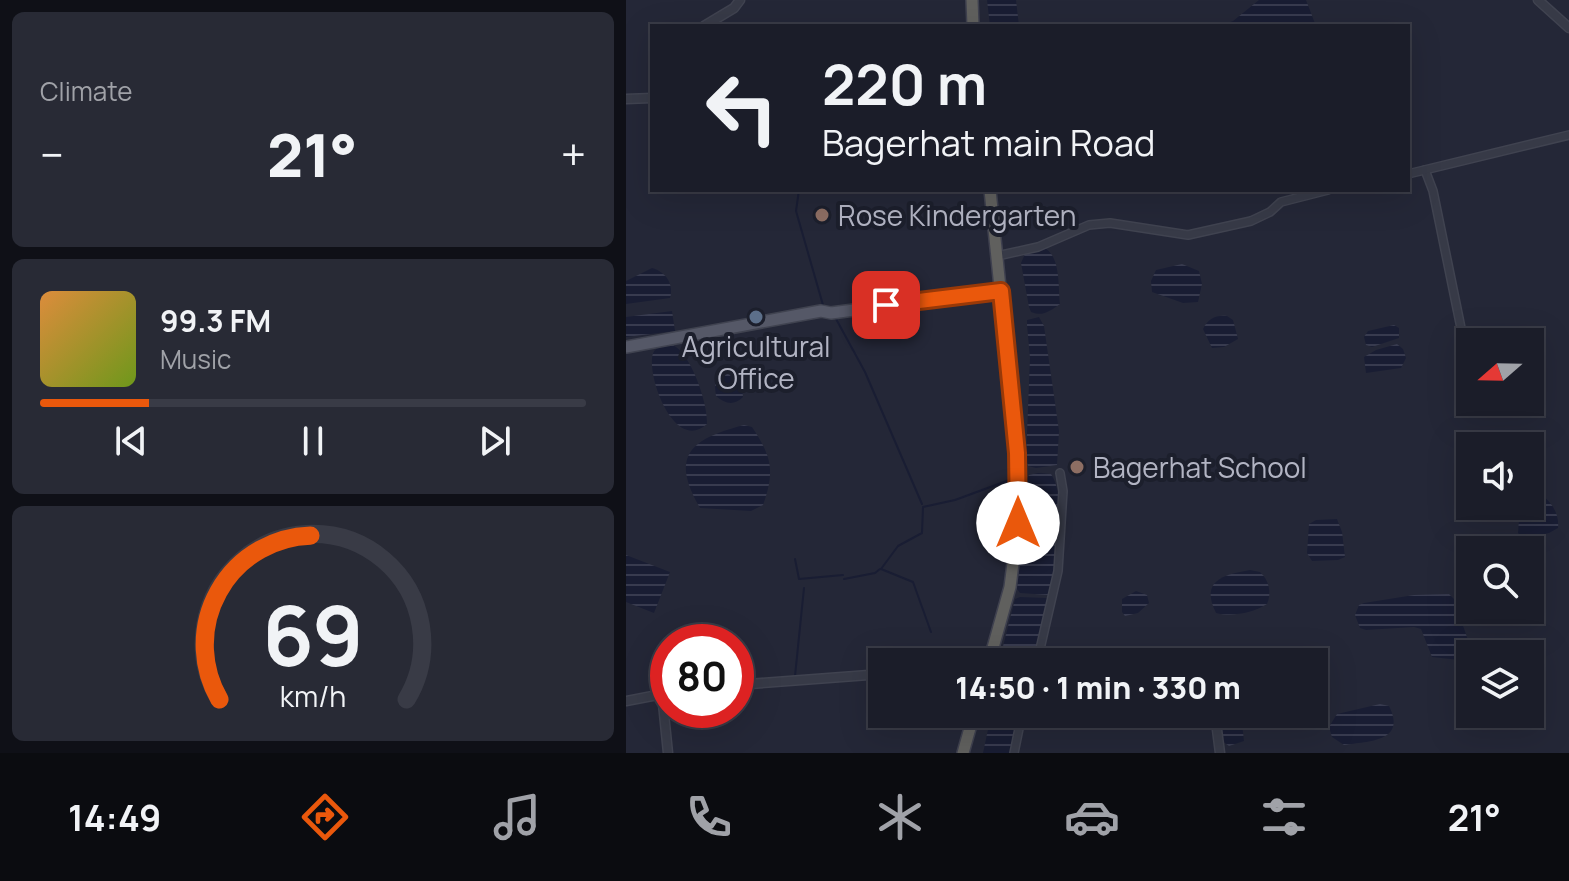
<!DOCTYPE html>
<html lang="en">
<head>
<meta charset="utf-8">
<style>
  :root { --surface:#1b1d29; --page:#282a35; --text:#f1f3f6; --muted:#a0a2a8; --line:#393b46; --accent:#ea580c }
  body { margin:0; font-family:Manrope,sans-serif; background:var(--page); color:var(--text); height:100vh; display:flex; flex-direction:column; font-size:30px; white-space:nowrap }
  * { box-sizing:border-box; margin:0 }
  p { font-size:26px; color:var(--muted) }
  .icon { flex:none; width:44px; height:44px; fill:none; stroke:currentColor; stroke-width:2; stroke-linecap:round; stroke-linejoin:round }
  .map { position:relative; flex:1; overflow:hidden }
  .panel { display:flex; flex-direction:column; gap:12px; padding:12px; background:#0f1017; width:626px }
  .panel>* { flex:none }
  .banner { position:absolute; left:24px; top:24px; width:760px; height:168px; border-radius:0px; box-shadow:0 8px 32px #0002,0 0 0 2px var(--line); background:#1b1d29; color:var(--text); overflow:hidden }
  .needle { width:52px; rotate:250deg }
  .buttons { position:absolute; left:830px; top:328px; display:grid; gap:16px }
  .buttons a { display:grid; place-items:center; width:88px; height:88px; border-radius:0px; background:var(--surface); box-shadow:0 8px 32px #0002,0 0 0 2px var(--line); font-size:40px }
  .speed { position:absolute; left:24px; top:624px; display:flex; gap:16px; font-size:40px; font-weight:700; text-align:center }
  .speed>* { display:grid; place-content:center; width:104px; height:104px; border-radius:50%; background:var(--surface); box-shadow:0 8px 32px #0002,0 0 0 2px var(--line); line-height:1 }
  .speed .limit { border:12px solid #d22; background:#fff; color:#111 }
  .pin { position:absolute; display:grid; place-items:center; width:68px; height:68px; color:#fff; margin:-34px; border-radius:16px; box-shadow:0 4px 12px #0006 }
  .me { position:absolute; width:88px; margin:-44px; rotate:0deg; stroke-linejoin:round; filter:drop-shadow(0 0 6px #0008) }
  .turn { display:flex; align-items:center; gap:28px; height:168px; padding:0 40px; font-size:36px }
  .turn .icon { width:104px; height:104px; stroke-width:2.5 }
  .turn b { display:block; font-size:56px; line-height:68px }
  .big { font-size:60px; font-weight:800; line-height:1.1 }
  .panel .tile { flex:1; display:flex; flex-direction:column; justify-content:center; gap:12px; min-width:0; padding:0 28px; border-radius:12px; background:var(--page) }
  .panel .dial { align-items:center; gap:0 }
  .dial svg { height:208px; overflow:visible; fill:none; stroke:var(--line); stroke-width:7; stroke-linecap:round; text-anchor:middle }
  .dial text { fill:var(--text); stroke:none }
  .song { display:flex; align-items:center; gap:24px }
  .cover { width:96px; height:96px; border-radius:12px; background:linear-gradient(135deg,hsl(30 70% 55%),hsl(80 70% 35%)) }
  .played { height:8px; border-radius:4px; background:linear-gradient(90deg,var(--accent) 20%,var(--line) 20%) }
  .keys { display:flex; justify-content:space-around; direction:ltr }
  .heat { display:flex; justify-content:space-between; align-items:center; font-size:44px; direction:ltr }
  .trip { position:absolute; left:242px; top:648px; width:460px; height:80px; border-radius:0px; background:var(--surface); box-shadow:0 8px 32px #0002,0 0 0 2px var(--line); font-weight:800; line-height:80px; text-align:center }
  .menu { display:flex; height:128px; justify-content:space-around; align-items:center; background:#0b0c10; color:var(--muted) }
  .menu .icon { width:56px; height:56px }
  .menu .selected { color:var(--accent) }
  .menu b { font-size:36px; color:var(--text) }
  main { display:flex; flex:1; min-height:0 }
  .map>svg:first-child { display:block }
  .water { fill:url(#water-rules) }
  .lines { fill:none; stroke-linecap:round; stroke-linejoin:round }
  .stream { stroke:#191d33; stroke-width:2 }
  .minor-casing { stroke:#404350; stroke-width:10 }
  .tertiary-casing { stroke:#404350; stroke-width:11 }
  .primary-casing { stroke:#404350; stroke-width:14 }
  .trunk-casing { stroke:#3f414f; stroke-width:14 }
  .minor { stroke:#373a47; stroke-width:7 }
  .tertiary { stroke:#373a47; stroke-width:8 }
  .primary { stroke:#555867; stroke-width:11 }
  .trunk { stroke:#60605e; stroke-width:11 }
  .route-casing { stroke:#983908; stroke-width:20 }
  .route { stroke:#ea580c; stroke-width:14 }
  .education-dot { fill:#8d6e63; stroke:#1c1f2c; stroke-width:3 }
  .service-dot { fill:#5c6f8a; stroke:#1c1f2c; stroke-width:3 }
  .labels { text-anchor:middle; dominant-baseline:central; stroke-width:8; stroke-linejoin:round; paint-order:stroke }
  .poi-label { font-size:28px; fill:#b2b4c3; stroke:#1c1f2c; text-anchor:start }
</style>
</head>
<body>
<main>
<section class="panel">
<div class="tile"><p>Climate</p>
<div class="heat"><a>−</a><b class="big">21°</b><a>+</a></div>
</div>
<div class="tile">
<div class="song"><i class="cover"></i><div><b>99.3 FM</b><p>Music</p></div></div>
<div class="played"></div>
<div class="keys"><svg class="icon" aria-label="previous" viewBox="0 0 24 24"><path d="M18 5L8 12l10 7zM5 5v14"/></svg><svg class="icon" aria-label="pause" viewBox="0 0 24 24"><path d="M8 5v14M16 5v14"/></svg><svg class="icon" aria-label="next" viewBox="0 0 24 24"><path d="M6 5l10 7-10 7zM19 5v14"/></svg></div>
</div>
<div class="tile dial"><svg viewBox="0 0 100 80">
<path d="M14 69A42 42 0 1 1 86 69"/>
<path d="M14 69A42 42 0 0 1 49 6" stroke="#ea580c"/>
<text x="50" y="56" font-size="32" font-weight="700">69</text>
<text x="50" y="72" font-size="11">km/h</text>
</svg></div>
</section>
<div class="map">
<svg width="943" height="753" viewBox="0 0 943 753">
  <defs>
    <pattern id="water-rules" width="6" height="5" patternUnits="userSpaceOnUse" patternTransform="scale(2)"><rect width="6" height="5" fill="#191d33"/><path d="M0 2.5h6" fill="none" stroke="#383b4f"/></pattern>
  </defs>
  <rect width="100%" height="100%" fill="#242737"/>
  <g class="water">
    <path d="M361,0H390L393,26H364Z"/>
    <path d="M633,0H680L690,26H594L607,21Z"/>
    <path d="M417,247C435,255 432,286 434,304C424,311 417,317 405,312L403,307L395,263L399,254Z"/>
    <path d="M556,264L573,271L576,284L572,302L557,303L526,292L525,281L530,270Z"/>
    <path d="M26,268C40,272 48,284 44,298L0,304V281Z"/>
    <path d="M46,311L49,331L0,337V317Z"/>
    <path d="M601,316L607,320L612,339L598,347L586,348L577,329C582,319 589,315 601,316Z"/>
    <path d="M413,317L418,326L433,431L431,465L410,468L402,466L400,459L404,358L401,325V320Z"/>
    <path d="M768,325L773,328V338L746,347L740,345L738,337L742,331Z"/>
    <path d="M771,344L777,349L780,358L775,368L740,373L738,357L750,350Z"/>
    <path d="M47,345C65,354 82,403 81,424C46,456 16,363 29,350C33,346 41,346 47,345Z"/>
    <path d="M103,367L111,372L115,378L117,397C108,406 99,404 90,396C88,381 88,374 103,367Z"/>
    <path d="M118,425L126,427C146,457 149,471 137,505L125,511L74,508C43,455 65,439 118,425Z"/>
    <path d="M412,473L425,474C442,500 430,561 426,592L423,595L394,593L391,589L398,531L400,480L403,475Z"/>
    <path d="M904,486C919,496 934,508 932,528L923,533L897,539L892,533L894,506H904Z"/>
    <path d="M711,519L716,532L719,557L712,560L686,561L681,553L683,524L690,520Z"/>
    <path d="M0,555L44,572L28,613L0,602Z"/>
    <path d="M624,570L634,572C643,580 646,593 641,604C627,613 606,617 590,613C574,581 596,575 624,570Z"/>
    <path d="M510,591L521,595L523,603L512,613L499,616L496,612V599Z"/>
    <path d="M823,594L828,599L845,649L846,654L842,661L806,657L795,629L788,627L740,630L734,628L729,615L733,605L738,603L788,595Z"/>
    <path d="M394,597L421,598L424,601L409,662H373L389,599Z"/>
    <path d="M754,704L763,706C781,742 743,741 718,745L706,737L703,727L711,714Z"/>
    <path d="M591,714H615L618,741L603,746L596,741Z"/>
    <path d="M364,720L396,728L391,753H357Z"/>
  </g>
  <g class="lines">
    <g class="stream">
      <path d="M173,190L170,211L197,305"/>
      <path d="M209,317L239,372L296,504"/>
      <path d="M169,559L173,579L217,575"/>
      <path d="M218,579L249,573L254,569"/>
      <path d="M305,632L287,582L255,569L272,546L296,533L297,507L329,500L386,479"/>
      <path d="M169,676L178,588"/>
    </g>
    <defs>
      <g id="minor">
        <path d="M799,170L807,191L844,372"/>
        <path d="M782,174L943,135"/>
        <path d="M371,256L412,247L463,225L484,223L562,235L625,221L644,212L655,202L702,190"/>
        <path d="M411,662L432,571L437,491L434,473"/>
        <path d="M388,753L396,714"/>
      </g>
      <g id="tertiary">
        <path d="M912,0L943,28"/>
        <path d="M78,26L108,8L114,0"/>
        <path d="M0,99L26,98"/>
        <path d="M110,685L256,674"/>
        <path d="M36,694L42,753"/>
        <path d="M0,701L42,693"/>
        <path d="M589,714L594,753"/>
      </g>
      <path id="primary" d="M0,347L195,311L205,313L375,291"/>
      <g id="trunk">
        <path d="M346,0L347,26"/>
        <path d="M363,662L384,587L392,523L391,453L364,190"/>
        <path d="M337,753L348,714"/>
      </g>
    </defs>
    <use href="#minor" class="minor-casing"/>
    <use href="#tertiary" class="tertiary-casing"/>
    <use href="#primary" class="primary-casing"/>
    <use href="#trunk" class="trunk-casing"/>
    <use href="#minor" class="minor"/>
    <use href="#tertiary" class="tertiary"/>
    <use href="#primary" class="primary"/>
    <use href="#trunk" class="trunk"/>
  </g>
  <g class="lines">
    <defs>
      <path id="route" d="M260,305L375,291L391,453L392,523"/>
    </defs>
    <use href="#route" class="route-casing"/>
    <use href="#route" class="route"/>
  </g>
  <g class="education-dot">
    <circle cx="196" cy="215" r="8"/>
    <circle cx="451" cy="467" r="8"/>
  </g>
  <circle class="service-dot" cx="130" cy="317" r="8"/>
  <g class="labels">
    <g class="poi-label">
      <text x="212" y="215">Rose Kindergarten</text>
      <text x="130" y="346" text-anchor="middle">Agricultural<tspan x="130" dy="32">Office</tspan></text>
      <text x="467" y="467">Bagerhat School</text>
    </g>
  </g>
</svg>
<div class="buttons">
<a><svg class="needle" viewBox="-14 -14 28 28"><path d="M0-13l5 13h-10z" fill="#e53935"/><path d="M0 13l5-13h-10z" fill="#a0a2a8"/></svg></a>
<a><svg class="icon" aria-label="sound" viewBox="0 0 24 24"><path d="M4 9h4l5-4v14l-5-4H4zM17 9q2 3 0 6"/></svg></a>
<a><svg class="icon" aria-label="search" viewBox="0 0 24 24"><circle cx="10" cy="10" r="6"/><path d="M15 15l6 6"/></svg></a>
<a><svg class="icon" aria-label="layers" viewBox="0 0 24 24"><path d="M12 4l9 5-9 5-9-5zM3 14l9 5 9-5"/></svg></a>
</div>
<div class="speed"><div class="limit">80</div></div>
<div class="pin" style="left:260px;top:305px;background:#d93025"><svg class="icon" aria-label="arrive" viewBox="0 0 24 24"><path d="M6 21V4h12l-3 4 3 4H6"/></svg></div>
<svg class="me" style="left:392px;top:523px" viewBox="-20 -20 40 40"><circle r="19" fill="#fff"/><path d="M0-13L10 11 0 6-10 11z" fill="#ea580c"/></svg>
<div class="trip">14:50 · 1 min · 330 m</div>
<div class="banner">
<div class="turn"><svg class="icon" aria-label="left" viewBox="0 0 24 24"><path d="M17 20v-9H6M10 6l-5 5 5 5"/></svg><div><b>220 m</b>Bagerhat main Road</div></div>
</div>
</div>
</main>
<nav class="menu">
<b>14:49</b>
<svg class="icon selected" aria-label="directions" viewBox="0 0 24 24"><path d="M12 3l9 9-9 9-9-9zM9 14v-3h6M13 9l2 2-2 2"/></svg>
<svg class="icon" aria-label="music" viewBox="0 0 24 24"><path d="M9 18V5l10-2v13"/><circle cx="6" cy="18" r="3"/><circle cx="16" cy="16" r="3"/></svg>
<svg class="icon" aria-label="phone" viewBox="0 0 24 24"><path d="M5 4h4l2 5-3 2q2 4 5 5l2-3 5 2v4C11 20 4 13 5 4z"/></svg>
<svg class="icon" aria-label="climate" viewBox="0 0 24 24"><path d="M12 3v18M4 7l16 10M4 17L20 7"/></svg>
<svg class="icon" aria-label="car" viewBox="0 0 24 24"><path d="M5 17H2v-5l4-1 3-4h7l3 4 3 1v5h-3M9 17h6M6 11h13"/><circle cx="7" cy="17" r="2"/><circle cx="17" cy="17" r="2"/></svg>
<svg class="icon" aria-label="filters" viewBox="0 0 24 24"><path d="M4 7h16M4 17h16"/><circle cx="9" cy="7" r="2"/><circle cx="15" cy="17" r="2"/></svg>
<b>21°</b>
</nav>
</body>
</html>
